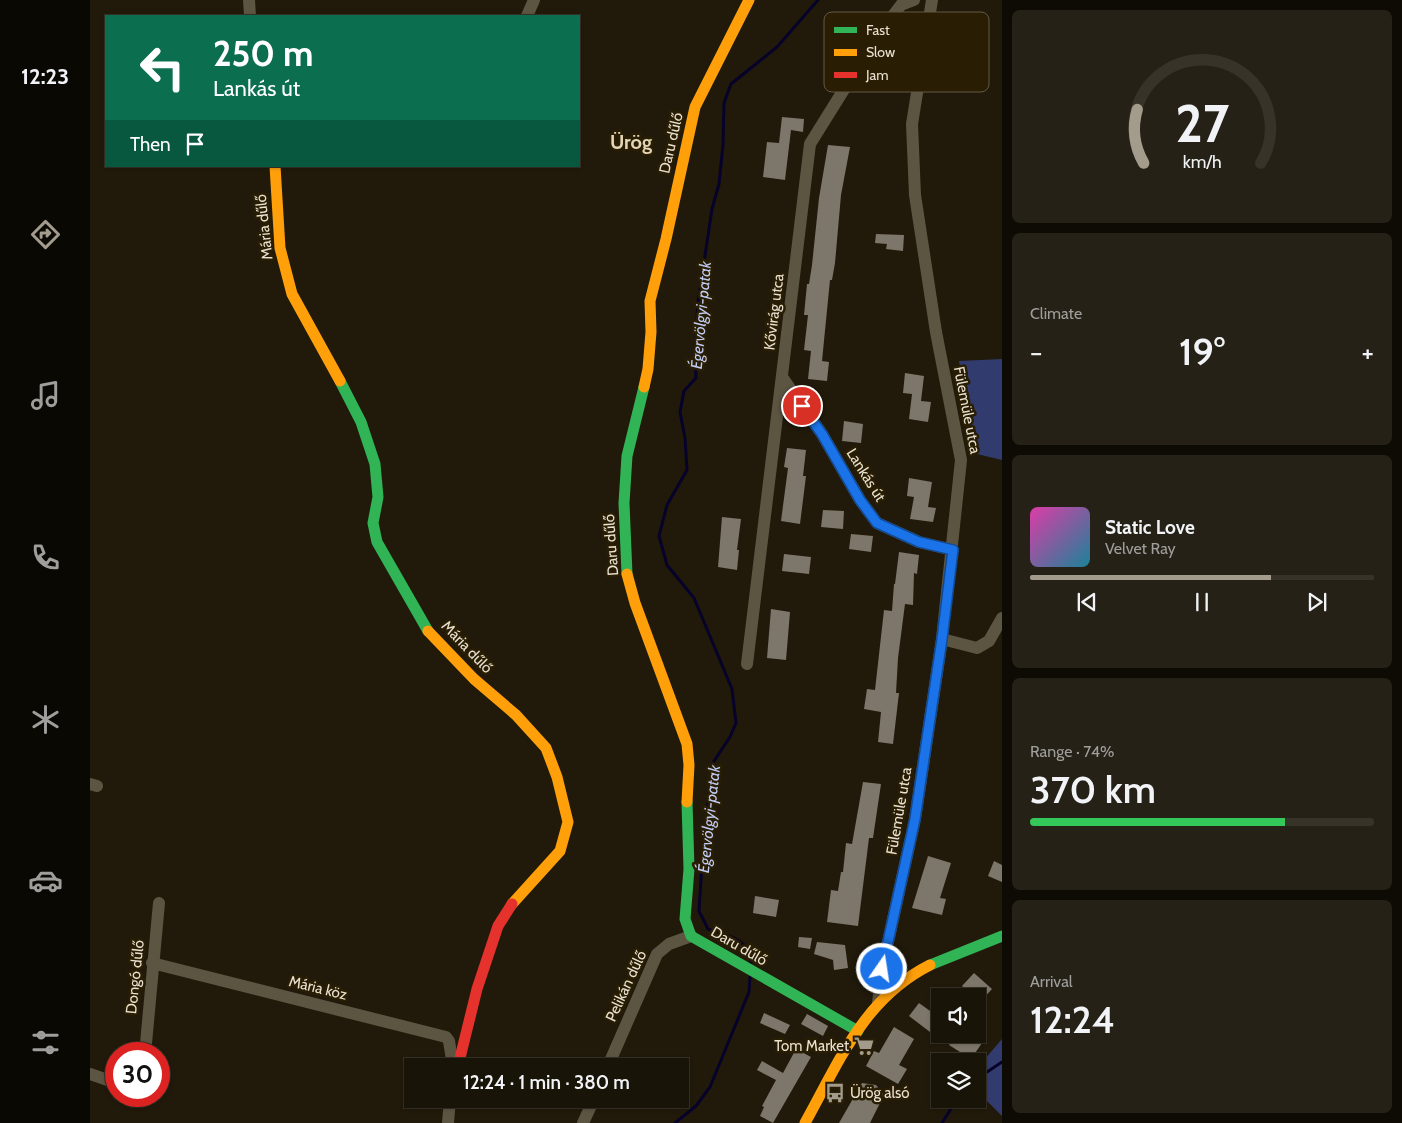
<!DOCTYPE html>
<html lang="en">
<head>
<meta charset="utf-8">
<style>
  :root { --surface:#191408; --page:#262116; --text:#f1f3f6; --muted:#9f9e9c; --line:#373329; --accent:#a39b8c }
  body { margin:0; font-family:Cabin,sans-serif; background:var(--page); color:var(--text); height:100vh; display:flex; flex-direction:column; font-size:19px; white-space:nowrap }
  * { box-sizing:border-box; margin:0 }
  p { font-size:16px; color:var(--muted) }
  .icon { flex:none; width:28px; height:28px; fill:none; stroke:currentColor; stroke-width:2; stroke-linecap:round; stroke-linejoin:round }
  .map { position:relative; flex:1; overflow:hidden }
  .drawer { display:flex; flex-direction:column; gap:10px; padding:10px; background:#0e0b04; width:400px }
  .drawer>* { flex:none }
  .top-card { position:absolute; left:15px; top:15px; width:475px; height:152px; border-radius:0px; box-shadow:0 1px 4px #0004,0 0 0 1px var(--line); background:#0b6e4f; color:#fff; overflow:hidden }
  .controls { position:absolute; left:841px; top:988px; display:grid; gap:10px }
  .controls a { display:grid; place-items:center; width:55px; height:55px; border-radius:0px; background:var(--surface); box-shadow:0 1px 4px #0004,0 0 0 1px var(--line); font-size:25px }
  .speed { position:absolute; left:15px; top:1042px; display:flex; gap:10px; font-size:25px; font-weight:700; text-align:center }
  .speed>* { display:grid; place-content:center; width:65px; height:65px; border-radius:50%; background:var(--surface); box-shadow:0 1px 4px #0004,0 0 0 1px var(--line); line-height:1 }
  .speed .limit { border:8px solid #d22; background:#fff; color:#111 }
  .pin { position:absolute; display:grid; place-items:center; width:42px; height:42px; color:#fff; margin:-21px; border:2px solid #fff; border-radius:50%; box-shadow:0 1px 5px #0007 }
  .me { position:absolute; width:55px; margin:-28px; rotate:13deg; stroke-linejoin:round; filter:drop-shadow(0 0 4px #0008) }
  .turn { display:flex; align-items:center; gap:18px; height:105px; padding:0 25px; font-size:22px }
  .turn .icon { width:65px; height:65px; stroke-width:2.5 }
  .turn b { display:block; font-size:35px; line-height:42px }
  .then { display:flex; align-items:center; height:48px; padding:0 25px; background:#0003; gap:10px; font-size:19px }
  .big { font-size:38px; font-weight:600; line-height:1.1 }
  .drawer .tile { flex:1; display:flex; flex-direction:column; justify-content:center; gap:8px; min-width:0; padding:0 18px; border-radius:8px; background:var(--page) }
  .drawer .dial { align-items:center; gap:0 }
  .dial svg { height:130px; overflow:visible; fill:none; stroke:var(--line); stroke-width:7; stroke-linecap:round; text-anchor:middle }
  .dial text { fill:var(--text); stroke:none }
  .song { display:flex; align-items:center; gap:15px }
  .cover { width:60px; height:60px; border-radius:8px; background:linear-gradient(135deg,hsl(320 70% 55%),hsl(190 70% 35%)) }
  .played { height:5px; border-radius:2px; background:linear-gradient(90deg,var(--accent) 70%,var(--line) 70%) }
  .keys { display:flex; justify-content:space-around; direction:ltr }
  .heat { display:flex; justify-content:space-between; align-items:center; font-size:28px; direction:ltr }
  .charge { height:8px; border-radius:4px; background:linear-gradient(90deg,#34c759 74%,var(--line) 0) }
  .trip { position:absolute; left:314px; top:1058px; width:285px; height:50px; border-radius:0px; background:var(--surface); box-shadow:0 1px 4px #0004,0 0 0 1px var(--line); font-weight:600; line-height:50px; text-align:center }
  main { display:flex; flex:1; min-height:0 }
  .dock { display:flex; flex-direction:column; width:90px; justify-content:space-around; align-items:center; background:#0a0803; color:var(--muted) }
  .dock .icon { width:35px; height:35px }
  .dock .active { color:var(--accent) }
  .dock b { font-size:22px; color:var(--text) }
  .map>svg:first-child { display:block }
  .green { fill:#323b6e }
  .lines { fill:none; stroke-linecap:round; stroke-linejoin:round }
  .stream { stroke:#070229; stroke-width:3 }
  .building { fill:#7d766a }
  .street { stroke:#5c5542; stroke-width:12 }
  .fast { stroke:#30b455; stroke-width:11 }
  .slow { stroke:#ff9f0a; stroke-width:11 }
  .jam { stroke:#e5322d; stroke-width:11 }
  .route-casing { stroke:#114b97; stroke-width:12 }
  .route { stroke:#1a73e8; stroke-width:9 }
  .labels { text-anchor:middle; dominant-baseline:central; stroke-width:5; stroke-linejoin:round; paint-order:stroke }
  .street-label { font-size:15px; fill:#e9e1d1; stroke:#291e03 }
  .poi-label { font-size:15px; fill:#e9e1d1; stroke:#291e03; text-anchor:end }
  .water-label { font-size:16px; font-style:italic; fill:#c1ccf5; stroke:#291e03 }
  .district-label { font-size:20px; font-weight:bold; fill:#e4d6b6; stroke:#291e03 }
  .key { fill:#291e03; stroke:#635841; stroke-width:1 }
  .key-label { font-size:14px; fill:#e9e1d1 }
</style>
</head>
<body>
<main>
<nav class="dock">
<b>12:23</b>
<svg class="icon active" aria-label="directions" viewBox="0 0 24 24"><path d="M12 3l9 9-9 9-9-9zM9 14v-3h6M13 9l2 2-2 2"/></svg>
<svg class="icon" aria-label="music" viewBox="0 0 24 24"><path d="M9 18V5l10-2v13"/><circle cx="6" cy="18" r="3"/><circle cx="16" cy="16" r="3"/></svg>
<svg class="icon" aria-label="phone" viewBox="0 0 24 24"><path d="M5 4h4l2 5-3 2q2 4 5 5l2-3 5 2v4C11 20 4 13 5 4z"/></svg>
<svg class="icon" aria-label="climate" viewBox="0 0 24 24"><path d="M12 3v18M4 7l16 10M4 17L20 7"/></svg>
<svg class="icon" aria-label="car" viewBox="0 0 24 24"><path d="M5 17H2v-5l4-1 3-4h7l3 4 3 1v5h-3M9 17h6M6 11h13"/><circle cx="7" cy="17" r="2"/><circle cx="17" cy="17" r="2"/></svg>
<svg class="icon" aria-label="filters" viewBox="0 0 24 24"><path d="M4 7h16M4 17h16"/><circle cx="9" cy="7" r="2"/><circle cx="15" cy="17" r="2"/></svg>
</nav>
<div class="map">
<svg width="912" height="1123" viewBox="0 0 912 1123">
  <rect width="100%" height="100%" fill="#211a0b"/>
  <g class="green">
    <path d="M912,359V460L887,454L869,361Z"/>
    <path d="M912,1039V1116L888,1092V1067Z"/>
  </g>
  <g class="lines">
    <g class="stream">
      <path d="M661,963C661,939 636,935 618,929L609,911L612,864L622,764L640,737L646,723L642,689L604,598L577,565L569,536L577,505L597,470L595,438L590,412L594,391L606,378L605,348L608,302L622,209L629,184L633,145L634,103L641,84L687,47L728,0"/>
      <path d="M888,1078L912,1062"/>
      <path d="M585,1123L606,1106L620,1087L659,992L660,977"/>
      <path d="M852,1123L867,1099"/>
    </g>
  </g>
  <g class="building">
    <path d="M692,117L714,119L713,132L701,130L695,180L673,177L677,142L689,143Z"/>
    <path d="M738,145L760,147L751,195L745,263L742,280H740L732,361L739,362L737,381L718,379L721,351L714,350L718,315H714L717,284H719L722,265L729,198Z"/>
    <path d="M786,234L814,235L813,251L796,249L797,244L785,243Z"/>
    <path d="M815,373L834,376L831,401L841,402L838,422L819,419L822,394L813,393Z"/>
    <path d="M754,421L773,424L771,443L752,441Z"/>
    <path d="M697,448L716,450L713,476H716L710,524L691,521L698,468L694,467Z"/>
    <path d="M819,478L842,482L838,507L846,508L843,522L820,519L824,497L817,496Z"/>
    <path d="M733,510L754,511L753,529L731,527Z"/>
    <path d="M632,517L651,519L647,550H649L647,570L628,567Z"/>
    <path d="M761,534L783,536L781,552L759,549Z"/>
    <path d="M809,552L829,555L827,574L824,573L823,605L815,604L808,658L806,693H809L803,744L788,742L791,712L774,709L777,689L785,690L794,610L802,611L804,584H805Z"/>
    <path d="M694,554L721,557L719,574L692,571Z"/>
    <path d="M681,609L700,612L696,660L677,658Z"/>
    <path d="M773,782L791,784L783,838H779L768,926L737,922L741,890L748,891L751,872H753L756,843L762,844Z"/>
    <path d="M838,856L861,863L850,898L856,899L852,915L822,908Z"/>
    <path d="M904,861L912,865V882L898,876Z"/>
    <path d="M665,896L689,900L686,917L663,913Z"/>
    <path d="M709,937L722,938L720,949L708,947Z"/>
    <path d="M727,942L755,945L758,968L744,970L743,960L724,954Z"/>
    <path d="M884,973L902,989L890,1002L888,996H884L872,986Z"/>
    <path d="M829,1003L850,1018L840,1032L819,1016Z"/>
    <path d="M674,1013L700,1025L695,1034L670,1023Z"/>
    <path d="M717,1014L738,1026L733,1036L711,1024Z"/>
    <path d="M804,1027L824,1039L809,1065L817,1069L808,1084L776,1066L784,1051L789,1053Z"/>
    <path d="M866,1034H878L892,1043L881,1059L859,1045Z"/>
    <path d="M706,1049L721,1057L683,1123L670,1116L674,1107L672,1106L686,1080L667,1070L672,1061L693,1073Z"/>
    <path d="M772,1083L786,1085L794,1095L780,1123H749Z"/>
  </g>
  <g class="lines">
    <g class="street">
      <path d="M159,0L160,16"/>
      <path d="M437,16L444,0"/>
      <path d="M692,377L732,434L770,500L787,523L829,542L863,550"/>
      <path d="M852,639L887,648L899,641L912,618"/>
      <path d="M657,664L720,144L786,38L811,5L824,0"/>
      <path d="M0,784L7,786"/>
      <path d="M62,963L356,1037L359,1041L363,1066"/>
      <path d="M788,1003L792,969L825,819L852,639L871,460L846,332L825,195L822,124L842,0"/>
      <path d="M55,1054L69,903"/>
      <path d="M518,1066L567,954L579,944L601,936"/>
      <path d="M0,1074L26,1083"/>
      <path d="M358,1123L360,1099"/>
      <path d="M493,1123L504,1099"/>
    </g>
    <g class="fast">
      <path d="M250,381L271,422L285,464L288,497L283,523L287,542L338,631"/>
      <path d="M537,574L534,503L537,456L554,387"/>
      <path d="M597,802L599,869L595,919L601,936L768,1031"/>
      <path d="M840,965L912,936"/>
    </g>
    <g class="slow">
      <path d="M185,166L190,248L202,294L250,381"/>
      <path d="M554,387L558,369L561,332L560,301L576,239L605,107L659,0"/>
      <path d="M537,574L545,603L597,744L599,765L597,802"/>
      <path d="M338,631L384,679L426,715L456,748L467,777L478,822L470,851L422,904"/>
      <path d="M715,1123C749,1062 774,998 840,965"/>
    </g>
    <path class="jam" d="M368,1066L387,989L408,926L422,904"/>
  </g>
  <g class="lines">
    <defs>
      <path id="route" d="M712,406L732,434L770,500L787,523L829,542L863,550L852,639L825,819L792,969"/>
    </defs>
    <use href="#route" class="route-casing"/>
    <use href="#route" class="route"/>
  </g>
  <defs>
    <symbol id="supermarket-bare" viewBox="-9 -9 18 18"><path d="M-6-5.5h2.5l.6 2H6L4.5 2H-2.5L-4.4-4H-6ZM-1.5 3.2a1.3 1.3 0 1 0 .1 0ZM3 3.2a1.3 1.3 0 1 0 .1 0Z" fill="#a39b8c" stroke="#291e03" stroke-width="2.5" paint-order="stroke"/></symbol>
    <symbol id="bus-bare" viewBox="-9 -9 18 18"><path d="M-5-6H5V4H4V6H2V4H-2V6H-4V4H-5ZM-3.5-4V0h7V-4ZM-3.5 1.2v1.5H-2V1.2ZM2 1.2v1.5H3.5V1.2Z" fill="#a39b8c" stroke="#291e03" stroke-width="2.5" paint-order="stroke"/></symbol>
  </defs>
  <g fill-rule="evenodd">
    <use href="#supermarket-bare" x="760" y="1032" width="28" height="28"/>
    <use href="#bus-bare" x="731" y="1079" width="28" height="28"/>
  </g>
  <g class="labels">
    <g class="street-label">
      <text transform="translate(581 143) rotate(-77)">Daru dűlő</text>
      <text transform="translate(174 227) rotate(-96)">Mária dűlő</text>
      <text transform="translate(684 312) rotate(-83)">Kővirág utca</text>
      <text transform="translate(877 410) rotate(79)">Fülemüle utca</text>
      <text transform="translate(776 475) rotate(58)">Lankás út</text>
      <text transform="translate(521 545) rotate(-94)">Daru dűlő</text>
      <text transform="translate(377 647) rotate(46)">Mária dűlő</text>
      <text transform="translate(809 811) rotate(-80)">Fülemüle utca</text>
      <text transform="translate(649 946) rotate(30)">Daru dűlő</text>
      <text transform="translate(45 977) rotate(-84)">Dongó dűlő</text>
      <text transform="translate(536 986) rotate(-65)">Pelikán dűlő</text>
      <text transform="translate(228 988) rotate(14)">Mária köz</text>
    </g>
    <g class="poi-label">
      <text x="759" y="1046">Tom Market</text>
      <text x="760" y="1093" text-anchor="start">Ürög alsó</text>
    </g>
    <g class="water-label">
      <text transform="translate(611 315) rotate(-85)">Égervölgyi-patak</text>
      <text transform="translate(619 819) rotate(-84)">Égervölgyi-patak</text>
    </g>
    <g class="district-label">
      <text x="541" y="142">Ürög</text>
    </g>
  </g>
  <rect x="734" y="12" width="165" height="80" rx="8" class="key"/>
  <rect x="744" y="27" width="23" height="6" fill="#30b455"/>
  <rect x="744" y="49" width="23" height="7" fill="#ff9f0a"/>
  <rect x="744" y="72" width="23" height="6" fill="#e5322d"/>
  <g class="key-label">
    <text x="776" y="35">Fast</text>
    <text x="776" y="57">Slow</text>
    <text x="776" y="80">Jam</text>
  </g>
</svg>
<div class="controls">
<a><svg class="icon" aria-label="sound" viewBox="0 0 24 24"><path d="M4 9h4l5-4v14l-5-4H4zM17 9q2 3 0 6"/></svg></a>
<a><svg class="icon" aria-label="layers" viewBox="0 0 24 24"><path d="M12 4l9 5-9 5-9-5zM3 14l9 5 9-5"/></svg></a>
</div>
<div class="speed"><div class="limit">30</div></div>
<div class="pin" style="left:712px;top:406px;background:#d93025"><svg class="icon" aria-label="arrive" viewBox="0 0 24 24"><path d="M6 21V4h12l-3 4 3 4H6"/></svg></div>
<svg class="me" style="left:792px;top:969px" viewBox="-20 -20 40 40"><circle r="17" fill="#1a73e8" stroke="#fff" stroke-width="3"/><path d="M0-11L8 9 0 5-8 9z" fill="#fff"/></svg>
<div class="trip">12:24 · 1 min · 380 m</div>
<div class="top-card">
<div class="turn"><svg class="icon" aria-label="left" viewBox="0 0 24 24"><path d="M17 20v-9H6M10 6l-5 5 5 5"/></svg><div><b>250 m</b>Lankás út</div></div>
<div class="then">Then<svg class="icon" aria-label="arrive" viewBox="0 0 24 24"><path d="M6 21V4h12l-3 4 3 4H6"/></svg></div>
</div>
</div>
<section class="drawer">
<div class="tile dial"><svg viewBox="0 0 100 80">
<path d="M14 69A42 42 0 1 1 86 69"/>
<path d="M14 69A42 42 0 0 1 10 36" stroke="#a39b8c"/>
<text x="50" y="56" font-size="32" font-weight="700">27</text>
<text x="50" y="72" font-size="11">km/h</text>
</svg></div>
<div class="tile"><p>Climate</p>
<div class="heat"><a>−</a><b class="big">19°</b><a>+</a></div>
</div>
<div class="tile">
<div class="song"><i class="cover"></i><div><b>Static Love</b><p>Velvet Ray</p></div></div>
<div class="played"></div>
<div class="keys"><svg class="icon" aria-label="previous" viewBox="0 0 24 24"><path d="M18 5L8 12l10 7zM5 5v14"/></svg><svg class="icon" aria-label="pause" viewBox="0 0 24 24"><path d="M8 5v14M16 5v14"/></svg><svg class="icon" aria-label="next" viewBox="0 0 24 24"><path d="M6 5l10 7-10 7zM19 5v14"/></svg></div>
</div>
<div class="tile"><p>Range · 74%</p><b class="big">370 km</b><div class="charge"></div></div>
<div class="tile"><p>Arrival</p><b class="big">12:24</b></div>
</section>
</main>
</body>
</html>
